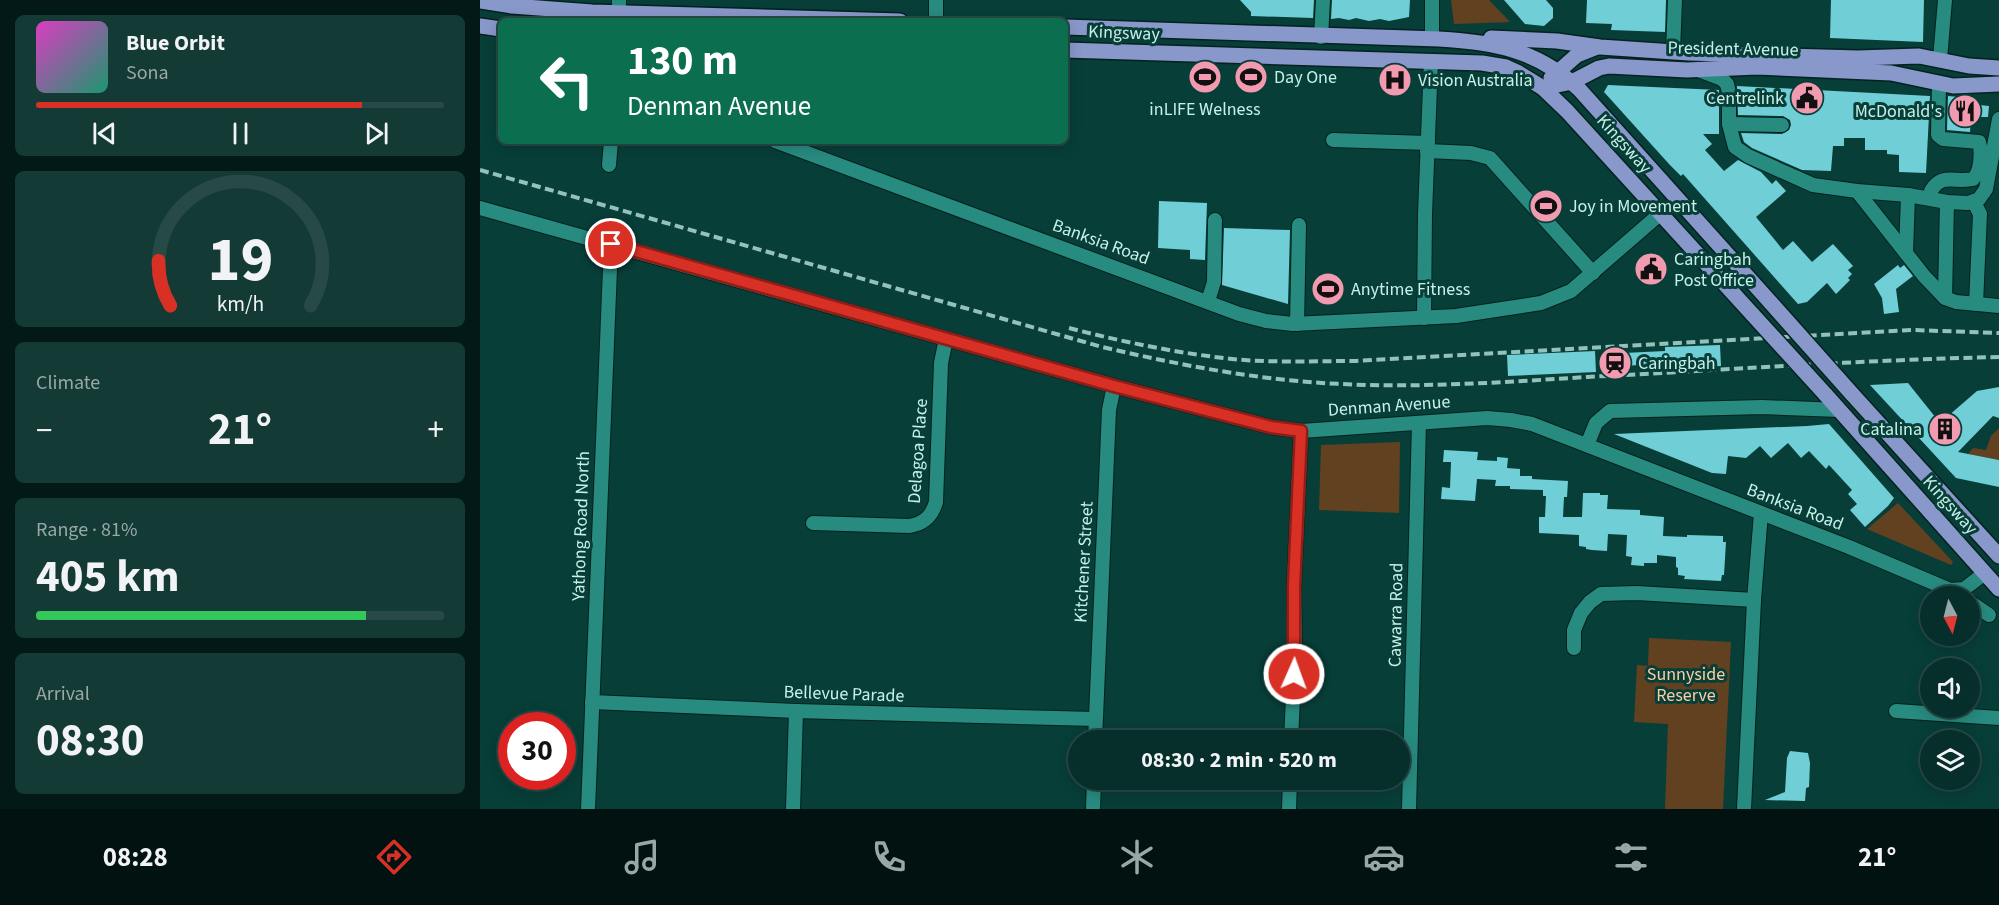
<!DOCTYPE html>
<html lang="en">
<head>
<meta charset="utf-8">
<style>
  :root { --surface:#062e2a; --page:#143a36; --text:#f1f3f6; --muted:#98a8a8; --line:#274a47; --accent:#d93025 }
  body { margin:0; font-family:"Source Sans 3",sans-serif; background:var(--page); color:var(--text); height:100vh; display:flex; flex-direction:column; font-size:22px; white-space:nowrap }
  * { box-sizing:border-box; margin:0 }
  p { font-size:20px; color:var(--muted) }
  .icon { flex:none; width:33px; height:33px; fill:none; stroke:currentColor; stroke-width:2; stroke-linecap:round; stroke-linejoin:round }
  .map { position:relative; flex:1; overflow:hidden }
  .drawer { display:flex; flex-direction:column; gap:15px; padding:15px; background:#031917; width:480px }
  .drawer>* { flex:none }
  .guide { position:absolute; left:18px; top:18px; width:570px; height:126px; border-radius:9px; box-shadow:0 3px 15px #0003,0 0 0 2px var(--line); background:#0b6e4f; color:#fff; overflow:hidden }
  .needle { width:39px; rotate:173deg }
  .controls { position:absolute; left:1440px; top:586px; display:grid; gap:12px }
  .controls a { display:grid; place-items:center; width:60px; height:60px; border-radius:50%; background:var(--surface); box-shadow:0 3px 15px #0003,0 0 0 2px var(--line); font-size:30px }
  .speed { position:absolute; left:18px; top:712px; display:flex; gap:12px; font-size:30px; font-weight:700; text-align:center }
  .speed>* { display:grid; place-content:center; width:78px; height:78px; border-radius:50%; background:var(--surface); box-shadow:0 3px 15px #0003,0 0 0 2px var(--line); line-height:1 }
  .speed .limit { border:9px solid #d22; background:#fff; color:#111 }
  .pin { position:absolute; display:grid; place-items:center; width:51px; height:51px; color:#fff; margin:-26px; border:3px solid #fff; border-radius:50%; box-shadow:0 2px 6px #0007 }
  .me { position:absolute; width:66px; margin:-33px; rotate:2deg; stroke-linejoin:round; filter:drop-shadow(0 0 4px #0008) }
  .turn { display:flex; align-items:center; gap:21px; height:126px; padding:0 30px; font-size:27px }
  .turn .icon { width:78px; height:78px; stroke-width:2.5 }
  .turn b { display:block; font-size:42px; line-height:51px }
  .big { font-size:45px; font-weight:700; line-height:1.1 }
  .drawer .tile { flex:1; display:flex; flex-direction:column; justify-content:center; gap:9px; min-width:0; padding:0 21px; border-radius:9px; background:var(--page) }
  .drawer .dial { align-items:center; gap:0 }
  .dial svg { height:156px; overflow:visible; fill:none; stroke:var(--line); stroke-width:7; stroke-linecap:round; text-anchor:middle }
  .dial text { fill:var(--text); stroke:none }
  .song { display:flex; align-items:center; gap:18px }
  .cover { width:72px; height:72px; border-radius:9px; background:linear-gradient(135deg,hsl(310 70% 55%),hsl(160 70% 35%)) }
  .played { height:6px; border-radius:3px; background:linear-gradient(90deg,var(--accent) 80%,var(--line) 80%) }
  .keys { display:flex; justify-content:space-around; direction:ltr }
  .heat { display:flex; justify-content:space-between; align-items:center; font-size:33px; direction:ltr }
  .charge { height:9px; border-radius:4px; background:linear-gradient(90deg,#34c759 81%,var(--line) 0) }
  .trip { position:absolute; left:588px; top:730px; width:342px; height:60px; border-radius:30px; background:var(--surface); box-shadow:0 3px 15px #0003,0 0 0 2px var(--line); font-weight:700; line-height:60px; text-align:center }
  .menu { display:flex; height:96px; justify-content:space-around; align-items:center; background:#021211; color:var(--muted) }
  .menu .icon { width:42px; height:42px }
  .menu .active { color:var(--accent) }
  .menu b { font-size:27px; color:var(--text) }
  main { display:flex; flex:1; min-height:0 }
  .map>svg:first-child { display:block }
  .green { fill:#624121 }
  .building { fill:#70ced7 }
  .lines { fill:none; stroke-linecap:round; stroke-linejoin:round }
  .minor-casing { stroke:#04221f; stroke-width:16 }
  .major-casing { stroke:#04221f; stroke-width:18 }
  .minor { stroke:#288b80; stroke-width:14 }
  .major { stroke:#8998ca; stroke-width:15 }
  .rail { stroke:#94c2ba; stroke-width:4; stroke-dasharray:9 4.5; stroke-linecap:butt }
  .major-bridge-casing { stroke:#04221f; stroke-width:18; stroke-linecap:butt }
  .major-bridge { stroke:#8998ca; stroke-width:15 }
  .route-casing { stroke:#8d1f18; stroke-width:15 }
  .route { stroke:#d93025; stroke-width:10 }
  .labels { text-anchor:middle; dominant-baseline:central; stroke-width:6; stroke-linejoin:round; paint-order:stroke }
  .street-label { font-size:18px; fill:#c6f1e9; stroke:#083e38 }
  .poi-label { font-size:18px; fill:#c6f1e9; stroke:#083e38; text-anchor:start }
  .park-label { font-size:18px; fill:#fdcea4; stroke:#083e38 }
</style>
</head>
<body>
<main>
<section class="drawer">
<div class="tile">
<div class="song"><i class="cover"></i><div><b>Blue Orbit</b><p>Sona</p></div></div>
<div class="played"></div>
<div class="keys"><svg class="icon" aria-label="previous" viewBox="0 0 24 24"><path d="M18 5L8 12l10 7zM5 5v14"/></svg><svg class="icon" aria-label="pause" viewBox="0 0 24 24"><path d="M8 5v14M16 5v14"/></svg><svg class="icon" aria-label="next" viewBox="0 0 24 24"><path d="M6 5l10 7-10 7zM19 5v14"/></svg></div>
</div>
<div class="tile dial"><svg viewBox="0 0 100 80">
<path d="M14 69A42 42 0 1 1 86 69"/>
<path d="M14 69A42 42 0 0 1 8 46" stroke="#d93025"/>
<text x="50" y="56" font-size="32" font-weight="700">19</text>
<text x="50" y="72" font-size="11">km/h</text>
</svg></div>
<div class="tile"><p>Climate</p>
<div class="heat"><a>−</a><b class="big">21°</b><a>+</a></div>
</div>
<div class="tile"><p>Range · 81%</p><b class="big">405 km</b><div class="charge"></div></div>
<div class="tile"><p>Arrival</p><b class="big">08:30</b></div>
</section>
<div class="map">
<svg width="1519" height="809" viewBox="0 0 1519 809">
  <rect width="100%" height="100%" fill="#083e38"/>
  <g class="green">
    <path d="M971,0H1009L1030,22L974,24Z"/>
    <path d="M1519,428V460L1488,454L1493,448L1506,450L1511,436Z"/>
    <path d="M920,442L919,513L839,510L841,445Z"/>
    <path d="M1418,503L1473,562L1471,565L1387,529Z"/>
    <path d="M1169,638L1251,642L1243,809H1185L1188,724L1154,722L1157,665L1168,666Z"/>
  </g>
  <g class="building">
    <path d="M760,0H834L833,18L771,16V12Z"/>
    <path d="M852,0H930L929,17L909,21L900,19L889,21L876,18L869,20L859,18L851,19Z"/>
    <path d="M1024,0H1066L1073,8V18L1064,26L1045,24Z"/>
    <path d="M1107,0H1186L1185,32L1131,30L1132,24L1106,23Z"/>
    <path d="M1351,0H1444L1443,42L1350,38Z"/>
    <path d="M1128,85L1239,90V134H1223L1232,144L1225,150L1244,171L1258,160L1281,172L1292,184L1296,180L1306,191L1276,217L1303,250L1313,241L1332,262L1353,244L1373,266L1368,270L1372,274L1368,278L1370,280L1356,294L1347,283L1327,302L1318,304L1203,174L1201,176L1189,164L1124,92Z"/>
    <path d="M1257,86L1450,96L1446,173L1419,172V155L1407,154V150H1385V138H1364V146H1353L1351,171L1322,170L1272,148L1264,142L1261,133L1302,134L1309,130L1311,125L1310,120L1303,116L1258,115Z"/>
    <path d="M1468,96L1489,98V104L1509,106L1508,117H1491L1490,132L1467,130Z"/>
    <path d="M679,201L727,203L725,260L710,259V250L678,248Z"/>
    <path d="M744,228L810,230L808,304L742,285Z"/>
    <path d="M1418,265L1420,268L1424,265L1433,276L1416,289L1419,312L1404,314L1402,298L1394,284Z"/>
    <path d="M1240,345L1241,366L1186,368L1185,363L1145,366L1144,353L1185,351V347Z"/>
    <path d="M1115,351L1116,372L1028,376L1027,355Z"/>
    <path d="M1428,383L1460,423L1497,391L1519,387V418L1513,416L1478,452L1519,460V487L1476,478L1390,385Z"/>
    <path d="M1349,424L1414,498L1408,506L1385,527L1370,510L1377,504L1368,494L1372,490L1349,465L1346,469L1329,451L1321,458L1308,443L1291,458L1280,446L1266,458L1248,456L1246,474L1232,473L1134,434L1327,426Z"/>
    <path d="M964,450L998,452L997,460L1017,461V457L1028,458L1027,468L1040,469V476H1052V479L1088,481L1087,497H1084L1083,517H1102L1103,493H1120V495H1128L1127,509L1160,510V515L1184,517L1183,536L1207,537V535L1243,536V542H1246L1244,575H1242L1241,581L1204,579L1205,576L1198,575V568L1196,567V557L1177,555V563H1164V566L1151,565L1152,557L1146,556L1147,535L1128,534L1127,551L1112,550L1106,549V547L1099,546V535L1059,533V517H1065L1066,496H1063V490L1030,489V486H1015L1016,480L997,479L995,501L961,499L962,487L970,488L971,462H963Z"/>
    <path d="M1310,751L1328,753L1330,763L1329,787L1326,788L1325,801L1285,800L1305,792L1307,758Z"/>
  </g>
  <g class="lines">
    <defs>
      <g id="minor">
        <path d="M139,0V12"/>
        <path d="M456,21V0"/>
        <path d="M841,37L843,0"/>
        <path d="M952,39V0"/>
        <path d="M1193,52L1195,0"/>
        <path d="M1460,59L1465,0"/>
        <path d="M1218,70L1242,79L1247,84L1249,93V124L1255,147L1268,156L1333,185L1377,191L1428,195L1467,202L1488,203L1499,199L1506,189L1519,119"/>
        <path d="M1249,124L1302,125"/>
        <path d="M853,140L948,143"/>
        <path d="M295,141L759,314L786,321L813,324L976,316L1061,303L1091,291L1181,213"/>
        <path d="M947,151L991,153L1010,158L1113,273"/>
        <path d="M129,165L131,141"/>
        <path d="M1377,191L1444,276L1465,298L1476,302L1519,306"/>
        <path d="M1451,191C1462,172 1475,183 1493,179C1501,172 1502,153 1499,142L1463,139L1458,135L1459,84"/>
        <path d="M1494,202L1500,214L1496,304"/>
        <path d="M0,208L634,386L791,427L821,431L1007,418L1031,420L1052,424L1369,547L1470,590L1484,589L1505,573"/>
        <path d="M1426,253L1428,195"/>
        <path d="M1465,298L1467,202"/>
        <path d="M728,301L734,282L735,220"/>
        <path d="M944,318L945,214L951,61"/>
        <path d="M817,324L819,225"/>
        <path d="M1107,445L1116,423L1130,411L1282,407L1359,410"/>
        <path d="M333,523L429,526C444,524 452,516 456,502L461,363L466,339"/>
        <path d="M1490,602L1509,615"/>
        <path d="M1094,648V630L1101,613L1110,602L1121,594L1157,593L1274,600"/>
        <path d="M112,702L316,711L615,719"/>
        <path d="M1416,711L1519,718"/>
        <path d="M615,741L629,410L634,386"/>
        <path d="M811,741L815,652L814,586L821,431"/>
        <path d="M108,809L131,244"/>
        <path d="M313,809L316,711"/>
        <path d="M613,809L614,780"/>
        <path d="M809,809L810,780"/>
        <path d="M929,809L939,423"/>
        <path d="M1264,809L1274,600L1281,513"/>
      </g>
      <g id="major">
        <path d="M0,1L32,6L112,12L420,21"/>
        <path d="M0,26L21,29"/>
        <path d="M585,27L959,39C1014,42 1058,50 1099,89L1291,303"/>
        <path d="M1011,38L1077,41L1120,47L1209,53L1378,58L1439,56L1489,66L1519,68"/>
        <path d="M585,50L1002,63L1026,67L1037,72L1063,88L1087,111L1273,315"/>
        <path d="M1071,78L1097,55L1117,47"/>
        <path d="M1063,88L1092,82L1119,68L1129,66L1207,70L1277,67L1411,73L1473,86L1519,84"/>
        <path d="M1345,394L1519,589"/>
        <path d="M1372,394L1519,556"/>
      </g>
    </defs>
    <use href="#minor" class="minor-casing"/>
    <use href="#major" class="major-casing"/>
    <use href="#minor" class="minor"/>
    <use href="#major" class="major"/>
    <g class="rail">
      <path d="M0,170L622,347C687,362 751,375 818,381C914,390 1011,383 1107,377C1244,370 1382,360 1519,357"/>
      <path d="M589,328C643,342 697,353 752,359C793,363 835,361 876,361L1432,330L1519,333"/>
    </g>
    <defs>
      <g id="major-bridge">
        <path d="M1291,303L1372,394"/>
        <path d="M1273,315L1345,394"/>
      </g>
    </defs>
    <use href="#major-bridge" class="major-bridge-casing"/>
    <use href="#major-bridge" class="major-bridge"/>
  </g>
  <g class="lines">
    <defs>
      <path id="route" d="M131,244L634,386L791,427L821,431L814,586V674"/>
    </defs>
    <use href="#route" class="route-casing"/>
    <use href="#route" class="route"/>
  </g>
  <defs>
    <symbol id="stadium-disc" viewBox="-11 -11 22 22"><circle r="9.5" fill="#f29ab0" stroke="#083e38"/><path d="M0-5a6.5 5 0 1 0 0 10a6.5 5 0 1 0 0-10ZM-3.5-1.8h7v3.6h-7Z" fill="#111"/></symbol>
    <symbol id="hospital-disc" viewBox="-11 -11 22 22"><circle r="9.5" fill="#f29ab0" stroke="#083e38"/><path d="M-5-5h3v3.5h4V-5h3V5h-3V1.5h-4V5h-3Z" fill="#111"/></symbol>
    <symbol id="civic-disc" viewBox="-11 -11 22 22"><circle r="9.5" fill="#f29ab0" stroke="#083e38"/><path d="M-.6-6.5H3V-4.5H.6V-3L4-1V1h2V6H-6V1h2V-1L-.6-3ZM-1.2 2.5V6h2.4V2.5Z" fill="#111"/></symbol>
    <symbol id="restaurant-disc" viewBox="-11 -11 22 22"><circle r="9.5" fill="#f29ab0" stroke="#083e38"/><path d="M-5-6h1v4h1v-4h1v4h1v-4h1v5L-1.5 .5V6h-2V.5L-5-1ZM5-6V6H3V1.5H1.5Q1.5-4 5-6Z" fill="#111"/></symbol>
    <symbol id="station-disc" viewBox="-11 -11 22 22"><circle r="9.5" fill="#f29ab0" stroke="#083e38"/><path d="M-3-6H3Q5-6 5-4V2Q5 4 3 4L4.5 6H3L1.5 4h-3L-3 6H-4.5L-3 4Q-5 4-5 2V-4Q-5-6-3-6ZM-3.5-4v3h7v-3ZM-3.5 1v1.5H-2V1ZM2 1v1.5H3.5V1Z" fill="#111"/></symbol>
    <symbol id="building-disc" viewBox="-11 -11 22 22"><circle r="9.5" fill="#f29ab0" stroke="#083e38"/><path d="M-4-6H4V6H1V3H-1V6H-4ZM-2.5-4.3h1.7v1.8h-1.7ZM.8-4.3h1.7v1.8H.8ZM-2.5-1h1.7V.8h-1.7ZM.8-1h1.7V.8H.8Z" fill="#111"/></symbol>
  </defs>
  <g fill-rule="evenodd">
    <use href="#stadium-disc" x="706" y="58" width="38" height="38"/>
    <use href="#stadium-disc" x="752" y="58" width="38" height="38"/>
    <use href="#hospital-disc" x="896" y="61" width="38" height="38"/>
    <use href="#civic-disc" x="1308" y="79" width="38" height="38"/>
    <use href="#restaurant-disc" x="1466" y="92" width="38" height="38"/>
    <use href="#stadium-disc" x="1047" y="187" width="38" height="38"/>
    <use href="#civic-disc" x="1152" y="250" width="38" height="38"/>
    <use href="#stadium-disc" x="829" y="270" width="38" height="38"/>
    <use href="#station-disc" x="1116" y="344" width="38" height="38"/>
    <use href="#building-disc" x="1446" y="410" width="38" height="38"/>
  </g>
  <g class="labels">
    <g class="street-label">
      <text transform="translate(644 33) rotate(2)">Kingsway</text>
      <text transform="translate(1253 49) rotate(1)">President Avenue</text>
      <text transform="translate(1144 144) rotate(48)">Kingsway</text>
      <text transform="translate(621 242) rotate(20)">Banksia Road</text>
      <text transform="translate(909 406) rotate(-4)">Denman Avenue</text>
      <text transform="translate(438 451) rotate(-86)">Delagoa Place</text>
      <text transform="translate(1470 505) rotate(48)">Kingsway</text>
      <text transform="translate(1315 507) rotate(21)">Banksia Road</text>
      <text transform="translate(101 526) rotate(-88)">Yathong Road North</text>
      <text transform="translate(604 562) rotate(-87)">Kitchener Street</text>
      <text transform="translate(916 615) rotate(-89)">Cawarra Road</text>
      <text transform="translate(364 694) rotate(2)">Bellevue Parade</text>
    </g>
    <g class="poi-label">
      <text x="794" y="77">Day One</text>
      <text x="938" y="80">Vision Australia</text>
      <text x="1304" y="98" text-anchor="end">Centrelink</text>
      <text x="725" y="109" text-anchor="middle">inLIFE Welness</text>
      <text x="1462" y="111" text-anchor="end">McDonald's</text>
      <text x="1089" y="206">Joy in Movement</text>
      <text x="1194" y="259">Caringbah<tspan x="1194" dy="21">Post Office</tspan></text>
      <text x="871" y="289">Anytime Fitness</text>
      <text x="1158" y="363">Caringbah</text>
      <text x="1442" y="429" text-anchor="end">Catalina</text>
    </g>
    <g class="park-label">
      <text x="1206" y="674">Sunnyside<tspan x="1206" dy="21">Reserve</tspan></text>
    </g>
  </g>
</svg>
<div class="controls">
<a><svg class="needle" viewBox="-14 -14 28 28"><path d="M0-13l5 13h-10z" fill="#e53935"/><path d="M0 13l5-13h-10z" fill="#98a8a8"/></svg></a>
<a><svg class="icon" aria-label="sound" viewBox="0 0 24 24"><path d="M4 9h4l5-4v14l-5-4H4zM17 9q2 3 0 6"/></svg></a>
<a><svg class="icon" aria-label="layers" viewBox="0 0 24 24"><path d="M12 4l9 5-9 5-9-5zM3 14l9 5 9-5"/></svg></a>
</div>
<div class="speed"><div class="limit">30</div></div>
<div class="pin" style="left:131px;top:244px;background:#d93025"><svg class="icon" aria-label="arrive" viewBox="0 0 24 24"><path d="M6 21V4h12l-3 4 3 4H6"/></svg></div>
<svg class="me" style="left:814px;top:674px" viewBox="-20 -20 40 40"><circle r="17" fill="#d93025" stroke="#fff" stroke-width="3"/><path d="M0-11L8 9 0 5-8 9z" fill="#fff"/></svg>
<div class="trip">08:30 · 2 min · 520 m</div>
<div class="guide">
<div class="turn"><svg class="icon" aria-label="left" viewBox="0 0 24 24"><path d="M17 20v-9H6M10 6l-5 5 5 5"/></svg><div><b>130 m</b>Denman Avenue</div></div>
</div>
</div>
</main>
<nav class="menu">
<b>08:28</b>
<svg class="icon active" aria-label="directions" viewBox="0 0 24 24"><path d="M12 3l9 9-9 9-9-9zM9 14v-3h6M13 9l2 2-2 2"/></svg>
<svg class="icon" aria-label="music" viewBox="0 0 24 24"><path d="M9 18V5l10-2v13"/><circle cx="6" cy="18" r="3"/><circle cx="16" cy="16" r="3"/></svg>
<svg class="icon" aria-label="phone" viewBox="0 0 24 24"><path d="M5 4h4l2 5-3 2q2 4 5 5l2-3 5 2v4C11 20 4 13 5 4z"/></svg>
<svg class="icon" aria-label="climate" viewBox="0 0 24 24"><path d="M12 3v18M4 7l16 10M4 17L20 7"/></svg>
<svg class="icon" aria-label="car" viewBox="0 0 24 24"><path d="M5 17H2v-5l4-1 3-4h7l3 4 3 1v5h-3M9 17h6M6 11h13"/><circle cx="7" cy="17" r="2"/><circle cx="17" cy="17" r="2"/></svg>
<svg class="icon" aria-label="filters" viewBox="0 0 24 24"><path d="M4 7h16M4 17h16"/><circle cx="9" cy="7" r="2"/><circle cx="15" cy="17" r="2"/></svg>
<b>21°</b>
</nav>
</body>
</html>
